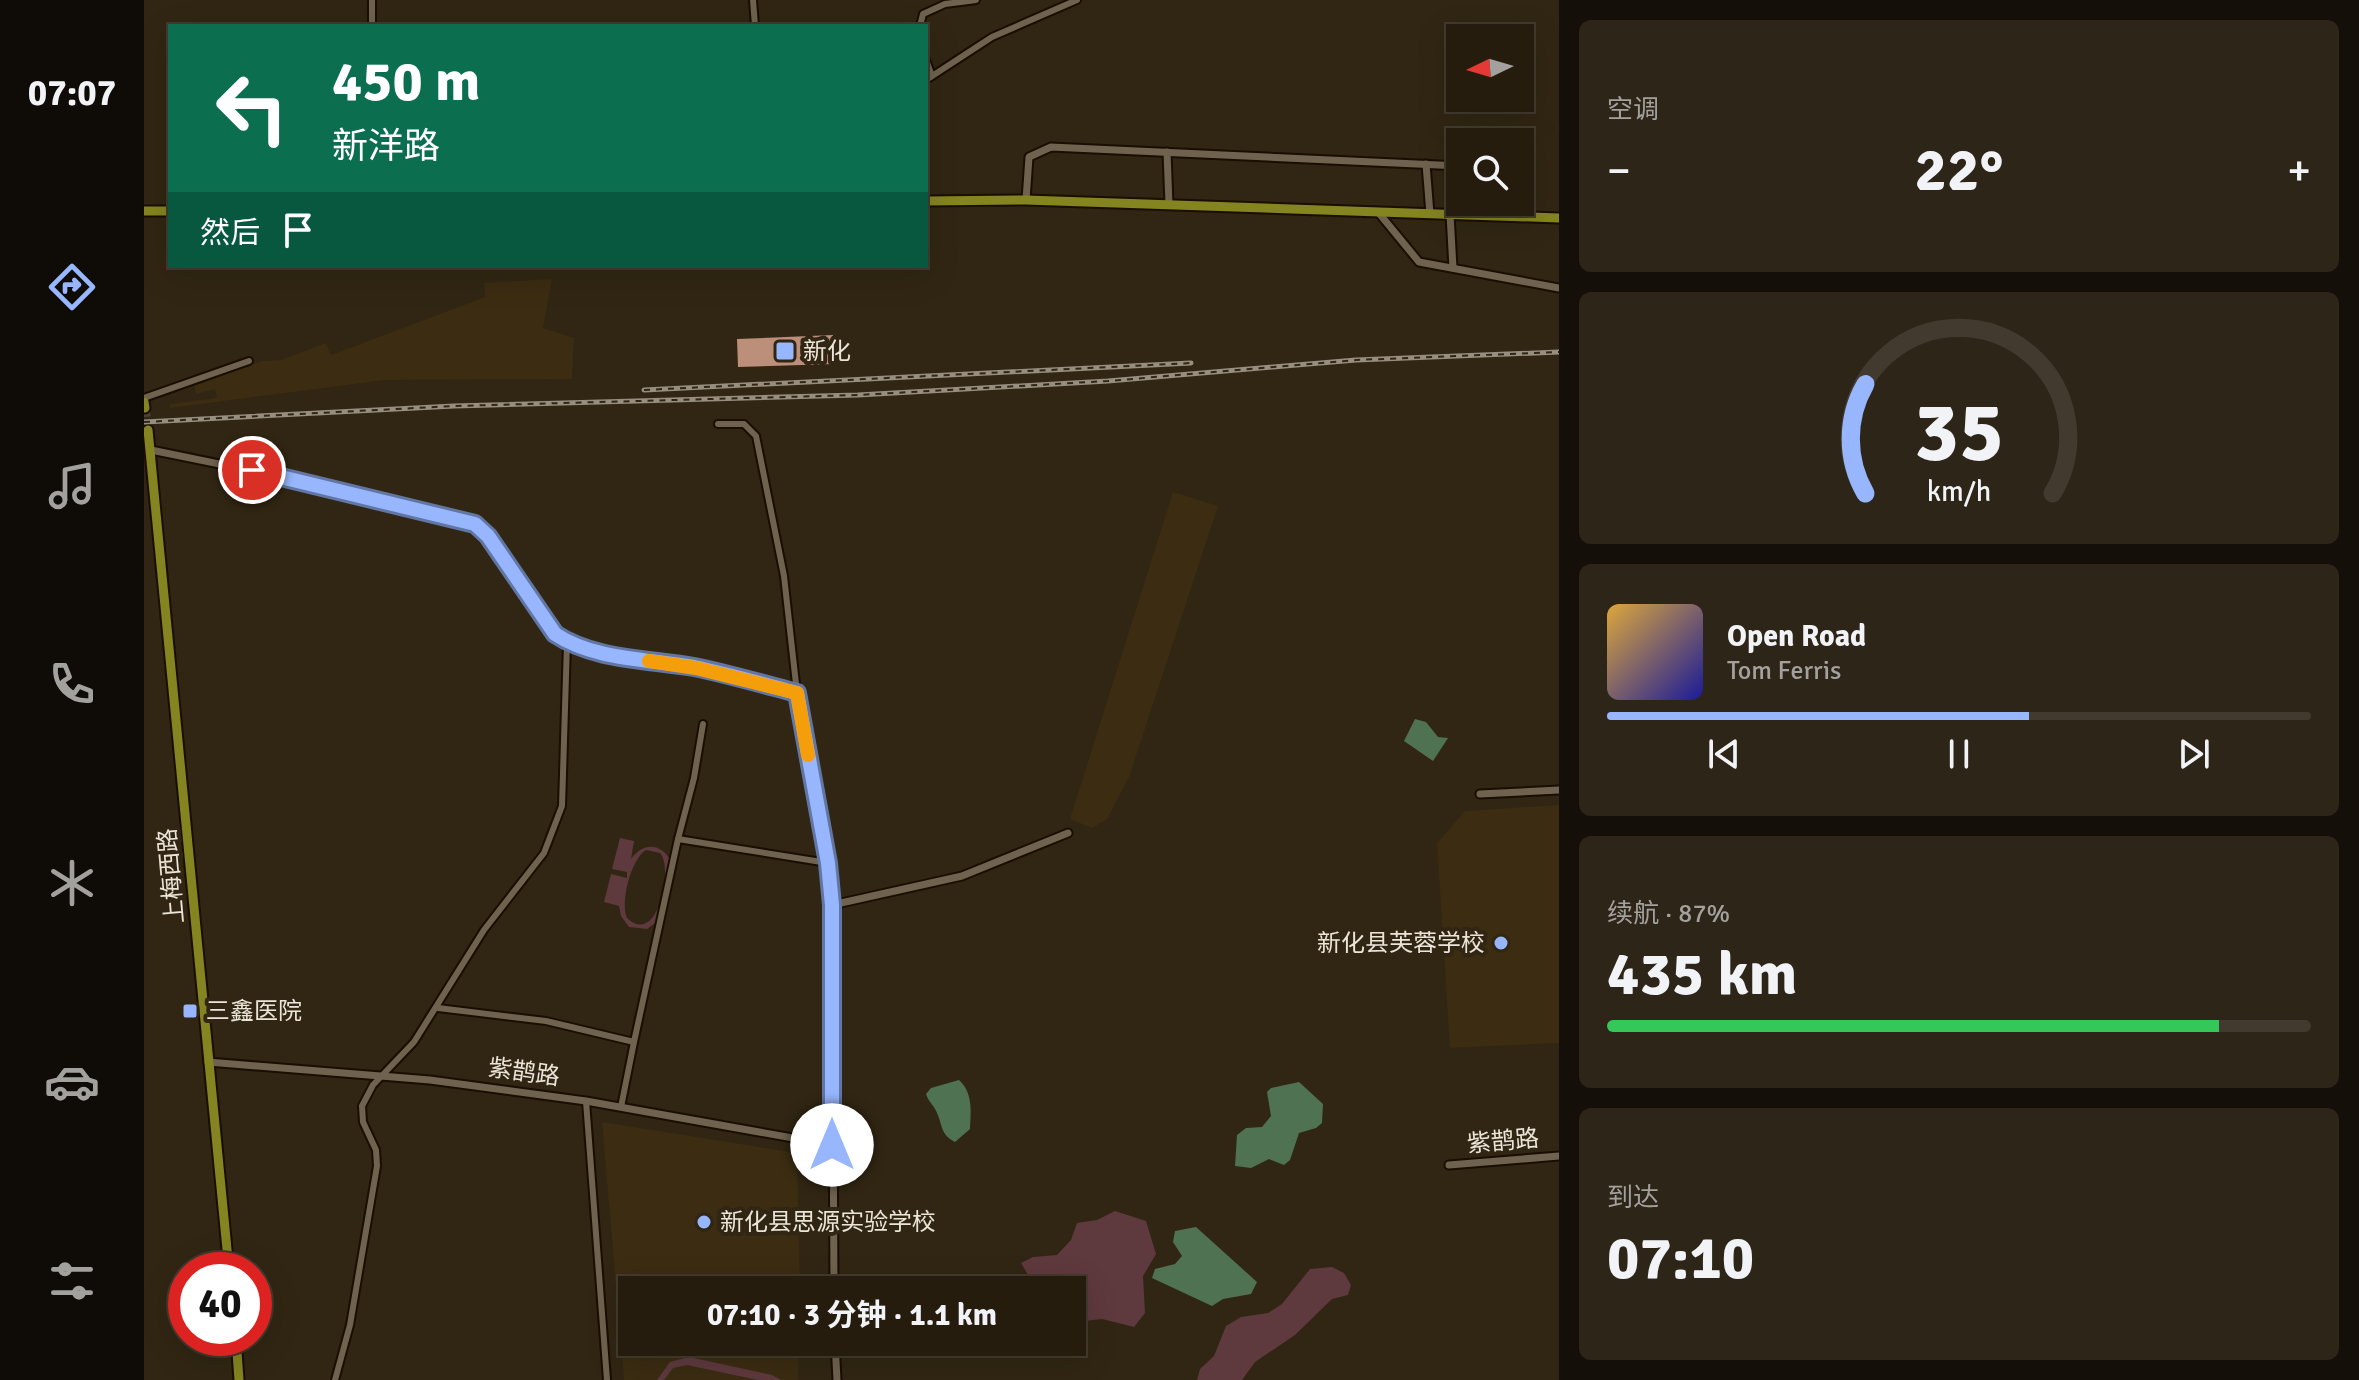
<!DOCTYPE html>
<html lang="zh">
<head>
<meta charset="utf-8">
<style>
  :root { --surface:#251c0e; --page:#2d2517; --text:#f1f3f6; --muted:#a3a19e; --line:#423a2e; --accent:#97b6fd }
  body { margin:0; font-family:Signika,"Noto Sans SC",sans-serif; background:var(--page); color:var(--text); height:100vh; display:flex; flex-direction:column; font-size:30px; white-space:nowrap }
  * { box-sizing:border-box; margin:0 }
  p { font-size:26px; color:var(--muted) }
  .icon { flex:none; width:44px; height:44px; fill:none; stroke:currentColor; stroke-width:2; stroke-linecap:round; stroke-linejoin:round }
  .map { position:relative; flex:1; overflow:hidden }
  .details { display:flex; flex-direction:column; gap:20px; padding:20px; background:#140f08; width:800px }
  .details>* { flex:none }
  .guide { position:absolute; left:24px; top:24px; width:760px; height:244px; border-radius:0px; box-shadow:0 8px 32px #0002,0 0 0 2px var(--line); background:#0b6e4f; color:#fff; overflow:hidden }
  .needle { width:52px; rotate:265deg }
  .controls { position:absolute; left:1302px; top:24px; display:grid; gap:16px }
  .controls a { display:grid; place-items:center; width:88px; height:88px; border-radius:0px; background:var(--surface); box-shadow:0 8px 32px #0002,0 0 0 2px var(--line); font-size:40px }
  .speed { position:absolute; left:24px; top:1252px; display:flex; gap:16px; font-size:40px; font-weight:700; text-align:center }
  .speed>* { display:grid; place-content:center; width:104px; height:104px; border-radius:50%; background:var(--surface); box-shadow:0 8px 32px #0002,0 0 0 2px var(--line); line-height:1 }
  .speed .limit { border:12px solid #d22; background:#fff; color:#111 }
  .pin { position:absolute; display:grid; place-items:center; width:68px; height:68px; color:#fff; margin:-34px; border:4px solid #fff; border-radius:50%; box-shadow:0 2px 8px #0007 }
  .me { position:absolute; width:88px; margin:-44px; rotate:0deg; stroke-linejoin:round; filter:drop-shadow(0 0 6px #0008) }
  .turn { display:flex; align-items:center; gap:28px; height:168px; padding:0 32px; font-size:36px }
  .turn .icon { width:104px; height:104px; stroke-width:2.5 }
  .turn b { display:block; font-size:56px; line-height:68px }
  .then { display:flex; align-items:center; height:76px; padding:0 32px; background:#0003; gap:16px; font-size:30px }
  .big { font-size:60px; font-weight:700; line-height:1.1 }
  .details .tile { flex:1; display:flex; flex-direction:column; justify-content:center; gap:12px; min-width:0; padding:0 28px; border-radius:12px; background:var(--page) }
  .details .dial { align-items:center; gap:0 }
  .dial svg { height:208px; overflow:visible; fill:none; stroke:var(--line); stroke-width:7; stroke-linecap:round; text-anchor:middle }
  .dial text { fill:var(--text); stroke:none }
  .song { display:flex; align-items:center; gap:24px }
  .cover { width:96px; height:96px; border-radius:12px; background:linear-gradient(135deg,hsl(40 70% 55%),hsl(240 70% 35%)) }
  .played { height:8px; border-radius:4px; background:linear-gradient(90deg,var(--accent) 60%,var(--line) 60%) }
  .keys { display:flex; justify-content:space-around; direction:ltr }
  .heat { display:flex; justify-content:space-between; align-items:center; font-size:44px; direction:ltr }
  .charge { height:12px; border-radius:6px; background:linear-gradient(90deg,#34c759 87%,var(--line) 0) }
  .trip { position:absolute; left:474px; top:1276px; width:468px; height:80px; border-radius:0px; background:var(--surface); box-shadow:0 8px 32px #0002,0 0 0 2px var(--line); font-weight:700; line-height:80px; text-align:center }
  main { display:flex; flex:1; min-height:0 }
  .tabs { display:flex; flex-direction:column; width:144px; justify-content:space-around; align-items:center; background:#0f0b06; color:var(--muted) }
  .tabs .icon { width:56px; height:56px }
  .tabs .selected { color:var(--accent) }
  .tabs b { font-size:36px; color:var(--text) }
  .map>svg:first-child { display:block }
  .built { fill:#3b2c12 }
  .green { fill:#5e393e; fill-rule:evenodd }
  .water { fill:#4f7253 }
  .building { fill:#bc8f7b }
  .lines { fill:none; stroke-linecap:round; stroke-linejoin:round }
  .primary-tunnel { stroke:#4d4231; stroke-width:9; stroke-dasharray:9 4.5; stroke-linecap:butt }
  .minor-casing { stroke:#190e00; stroke-width:10 }
  .tertiary-casing { stroke:#190e00; stroke-width:11 }
  .primary-casing { stroke:#190e00; stroke-width:13 }
  .minor { stroke:#6f624e; stroke-width:6 }
  .tertiary { stroke:#6f624e; stroke-width:7 }
  .primary { stroke:#848420; stroke-width:9 }
  .rail-casing { stroke:#978e7f; stroke-width:5 }
  .rail { stroke:#312613; stroke-width:2; stroke-dasharray:6; stroke-linecap:butt }
  .route-casing { stroke:#6276a4; stroke-width:20 }
  .route { stroke:#97b6fd; stroke-width:14 }
  .slow { stroke:#f59e0b; stroke-width:14 }
  .poi-dot { fill:#97b6fd; stroke:#312613; stroke-width:3 }
  .labels { text-anchor:middle; dominant-baseline:central; stroke-width:8; stroke-linejoin:round; paint-order:stroke }
  .poi-label { font-size:24px; fill:#ece4d8; stroke:#312613; text-anchor:start }
  .street-label { font-size:24px; fill:#ece4d8; stroke:#312613 }
</style>
</head>
<body>
<main>
<nav class="tabs">
<b>07:07</b>
<svg class="icon selected" aria-label="directions" viewBox="0 0 24 24"><path d="M12 3l9 9-9 9-9-9zM9 14v-3h6M13 9l2 2-2 2"/></svg>
<svg class="icon" aria-label="music" viewBox="0 0 24 24"><path d="M9 18V5l10-2v13"/><circle cx="6" cy="18" r="3"/><circle cx="16" cy="16" r="3"/></svg>
<svg class="icon" aria-label="phone" viewBox="0 0 24 24"><path d="M5 4h4l2 5-3 2q2 4 5 5l2-3 5 2v4C11 20 4 13 5 4z"/></svg>
<svg class="icon" aria-label="climate" viewBox="0 0 24 24"><path d="M12 3v18M4 7l16 10M4 17L20 7"/></svg>
<svg class="icon" aria-label="car" viewBox="0 0 24 24"><path d="M5 17H2v-5l4-1 3-4h7l3 4 3 1v5h-3M9 17h6M6 11h13"/><circle cx="7" cy="17" r="2"/><circle cx="17" cy="17" r="2"/></svg>
<svg class="icon" aria-label="filters" viewBox="0 0 24 24"><path d="M4 7h16M4 17h16"/><circle cx="9" cy="7" r="2"/><circle cx="15" cy="17" r="2"/></svg>
</nav>
<div class="map">
<svg width="1415" height="1380" viewBox="0 0 1415 1380">
  <rect width="100%" height="100%" fill="#312613"/>
  <g class="built">
    <path d="M408,279L399,328L430,338L428,379L241,380L26,408V404L73,398L71,389L52,394L50,385L83,372L118,361L137,360L182,343L187,355L341,297L340,283Z"/>
    <path d="M1029,492L1074,506L985,777L963,819L948,828L926,819Z"/>
    <path d="M1415,805V1043L1306,1048L1293,843L1321,811Z"/>
    <path d="M458,1122L653,1153L656,1290H488V1342H655L654,1380H480Z"/>
  </g>
  <g class="green">
    <path d="M476,838L490,841L487,859C499,843 516,842 527,861L514,921L503,929L485,927L477,916L475,906L460,902L467,874L483,878V872L468,869ZM502,850L516,853C530,867 514,948 483,918C476,902 487,859 502,850Z"/>
    <path d="M971,1211L1002,1221L1012,1254L999,1276L1001,1313L990,1327L958,1319L931,1322L928,1290H893L877,1263L889,1257L913,1255L927,1240L933,1223L953,1220Z"/>
    <path d="M1188,1267L1200,1273L1207,1285L1204,1295L1188,1299L1151,1335L1111,1362L1098,1380H1053L1056,1369L1070,1356L1082,1326L1097,1317L1124,1313L1138,1304L1166,1269Z"/>
    <path d="M545,1357L628,1375L637,1380H614L543,1365L529,1368L520,1380H513L526,1362Z"/>
  </g>
  <g class="water">
    <path d="M1271,719L1282,722L1294,737L1304,738L1289,761L1260,741Z"/>
    <path d="M815,1080C829,1093 827,1111 826,1129L811,1142C796,1134 799,1126 793,1113C790,1105 785,1103 782,1094L787,1088Z"/>
    <path d="M1155,1082L1179,1104L1178,1123L1172,1128L1155,1133L1146,1160L1140,1165L1125,1159L1107,1168L1091,1166L1093,1135L1102,1128L1118,1127L1127,1116L1123,1092L1127,1088Z"/>
    <path d="M1052,1227L1113,1282L1107,1294L1079,1299L1068,1306L1008,1278L1011,1269L1031,1264L1038,1256L1029,1242L1031,1231Z"/>
  </g>
  <path class="building" d="M689,335L690,364L594,367L593,339Z"/>
  <g class="lines">
    <path class="primary-tunnel" d="M1,408L4,430"/>
    <defs>
      <g id="minor">
        <path d="M609,0L611,26"/>
        <path d="M228,26V0"/>
        <path d="M776,26L779,14L801,4L832,0"/>
        <path d="M782,60L788,76"/>
        <path d="M782,80L848,37L933,0"/>
        <path d="M0,398L105,361"/>
        <path d="M574,424H600L612,436L640,576L653,693"/>
        <path d="M534,839L550,778L559,724"/>
        <path d="M294,1008L402,1021L490,1042L534,839L684,863"/>
        <path d="M442,1101L463,1380"/>
        <path d="M477,1107L490,1042"/>
        <path d="M191,1380L206,1325L233,1166L232,1150L219,1122L218,1106L229,1085L270,1042L340,930L400,853L418,806L423,643"/>
      </g>
      <g id="tertiary">
        <path d="M1023,152L1025,205"/>
        <path d="M1282,164L1286,214"/>
        <path d="M882,200L885,157L907,147L1316,166"/>
        <path d="M1349,202V216"/>
        <path d="M1234,212L1275,262L1415,288"/>
        <path d="M1306,214L1309,268"/>
        <path d="M7,450L188,487L331,524L344,536L411,634C450,660 505,659 550,667C584,674 619,684 653,693L684,863L688,905L690,1290"/>
        <path d="M1336,794L1415,790"/>
        <path d="M688,905L818,876L924,833"/>
        <path d="M64,1062L286,1080L442,1101L688,1145"/>
        <path d="M1305,1165L1415,1156"/>
        <path d="M691,1342L693,1380"/>
      </g>
      <g id="primary">
        <path d="M782,201L882,200L1415,218"/>
        <path d="M0,211H26"/>
        <path d="M0,402L1,408"/>
        <path d="M4,430L85,1270"/>
        <path d="M92,1338L95,1380"/>
      </g>
    </defs>
    <use href="#minor" class="minor-casing"/>
    <use href="#tertiary" class="tertiary-casing"/>
    <use href="#primary" class="primary-casing"/>
    <use href="#minor" class="minor"/>
    <use href="#tertiary" class="tertiary"/>
    <use href="#primary" class="primary"/>
    <defs>
      <g id="rail">
        <path d="M500,390L1047,363"/>
        <path d="M0,422L310,406L714,395L964,381L1212,360L1415,352"/>
      </g>
    </defs>
    <use href="#rail" class="rail-casing"/>
    <use href="#rail" class="rail"/>
  </g>
  <g class="lines">
    <defs>
      <path id="route" d="M108,470L331,524L344,536L411,634C450,660 504,659 550,667C584,674 619,684 653,693L684,863L688,905V1145"/>
    </defs>
    <use href="#route" class="route-casing"/>
    <use href="#route" class="route"/>
    <path class="slow" d="M505,661L552,668L653,693L664,755"/>
  </g>
  <g class="poi-dot">
    <rect x="631" y="341" width="20" height="20" rx="4"/>
    <circle cx="1357" cy="943" r="8"/>
    <rect x="38" y="1003" width="16" height="16" rx="4"/>
    <circle cx="560" cy="1222" r="8"/>
  </g>
  <g class="labels">
    <g class="poi-label">
      <text x="659" y="351">新化</text>
      <text x="1341" y="943" text-anchor="end">新化县芙蓉学校</text>
      <text x="62" y="1011">三鑫医院</text>
      <text x="576" y="1222">新化县思源实验学校</text>
    </g>
    <g class="street-label">
      <text transform="translate(27 876) rotate(-95)">上梅西路</text>
      <text transform="translate(380 1072) rotate(8)">紫鹊路</text>
      <text transform="translate(1359 1141) rotate(-5)">紫鹊路</text>
    </g>
  </g>
</svg>
<div class="controls">
<a><svg class="needle" viewBox="-14 -14 28 28"><path d="M0-13l5 13h-10z" fill="#e53935"/><path d="M0 13l5-13h-10z" fill="#a3a19e"/></svg></a>
<a><svg class="icon" aria-label="search" viewBox="0 0 24 24"><circle cx="10" cy="10" r="6"/><path d="M15 15l6 6"/></svg></a>
</div>
<div class="speed"><div class="limit">40</div></div>
<div class="pin" style="left:108px;top:470px;background:#d93025"><svg class="icon" aria-label="arrive" viewBox="0 0 24 24"><path d="M6 21V4h12l-3 4 3 4H6"/></svg></div>
<svg class="me" style="left:688px;top:1145px" viewBox="-20 -20 40 40"><circle r="19" fill="#fff"/><path d="M0-13L10 11 0 6-10 11z" fill="#97b6fd"/></svg>
<div class="trip">07:10 · 3 分钟 · 1.1 km</div>
<div class="guide">
<div class="turn"><svg class="icon" aria-label="left" viewBox="0 0 24 24"><path d="M17 20v-9H6M10 6l-5 5 5 5"/></svg><div><b>450 m</b>新洋路</div></div>
<div class="then">然后<svg class="icon" aria-label="arrive" viewBox="0 0 24 24"><path d="M6 21V4h12l-3 4 3 4H6"/></svg></div>
</div>
</div>
<section class="details">
<div class="tile"><p>空调</p>
<div class="heat"><a>−</a><b class="big">22°</b><a>+</a></div>
</div>
<div class="tile dial"><svg viewBox="0 0 100 80">
<path d="M14 69A42 42 0 1 1 86 69"/>
<path d="M14 69A42 42 0 0 1 14 27" stroke="#97b6fd"/>
<text x="50" y="56" font-size="32" font-weight="700">35</text>
<text x="50" y="72" font-size="11">km/h</text>
</svg></div>
<div class="tile">
<div class="song"><i class="cover"></i><div><b>Open Road</b><p>Tom Ferris</p></div></div>
<div class="played"></div>
<div class="keys"><svg class="icon" aria-label="previous" viewBox="0 0 24 24"><path d="M18 5L8 12l10 7zM5 5v14"/></svg><svg class="icon" aria-label="pause" viewBox="0 0 24 24"><path d="M8 5v14M16 5v14"/></svg><svg class="icon" aria-label="next" viewBox="0 0 24 24"><path d="M6 5l10 7-10 7zM19 5v14"/></svg></div>
</div>
<div class="tile"><p>续航 · 87%</p><b class="big">435 km</b><div class="charge"></div></div>
<div class="tile"><p>到达</p><b class="big">07:10</b></div>
</section>
</main>
</body>
</html>
